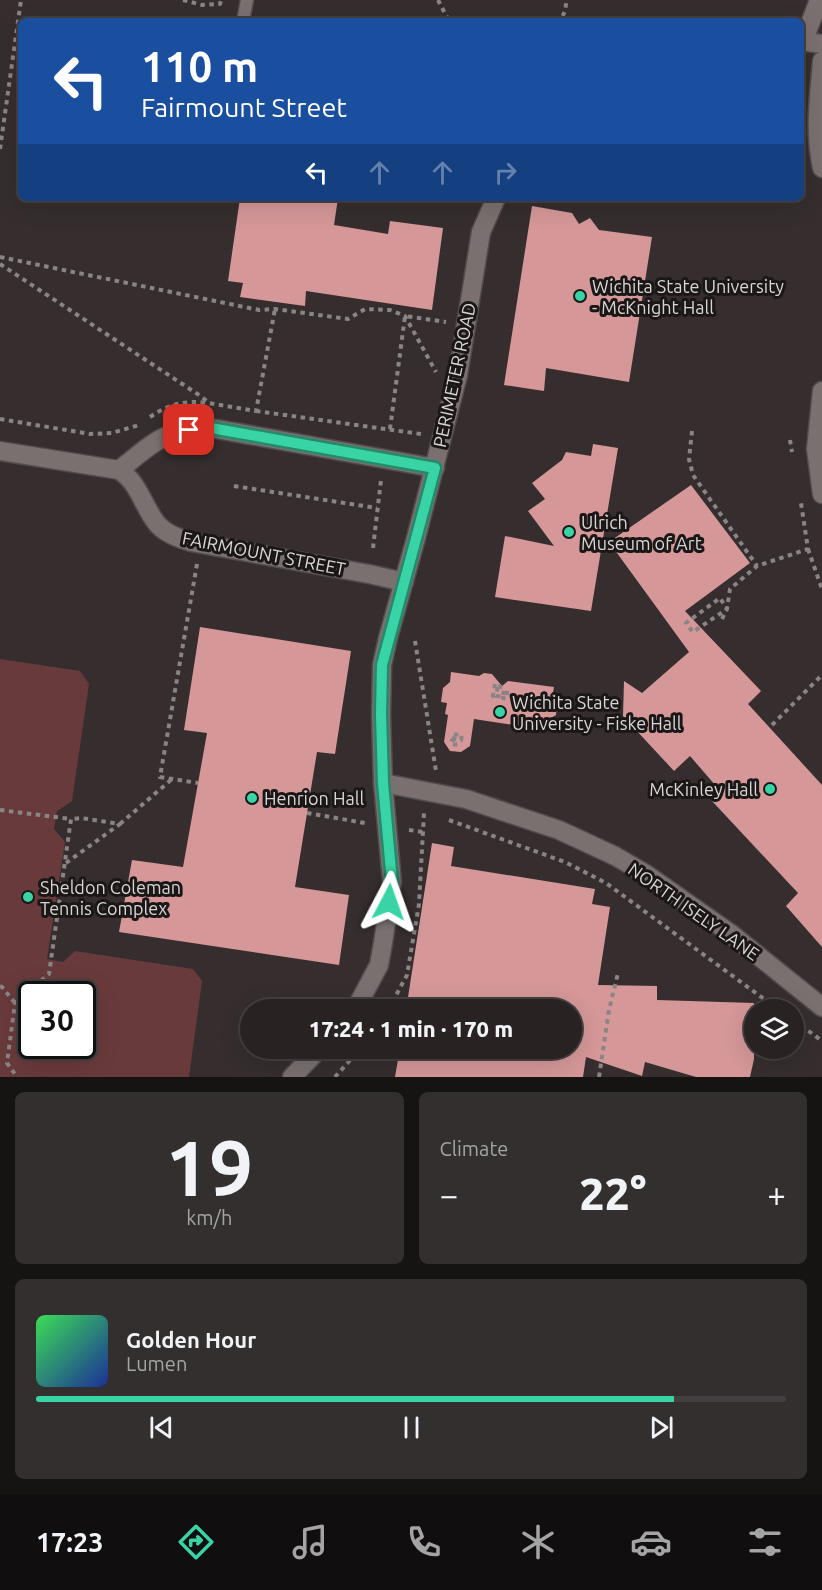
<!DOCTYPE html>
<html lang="en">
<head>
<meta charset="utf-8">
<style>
  :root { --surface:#282222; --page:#342f2f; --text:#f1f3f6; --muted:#a5a4a5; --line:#443f40; --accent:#39d4a5 }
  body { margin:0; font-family:Ubuntu,sans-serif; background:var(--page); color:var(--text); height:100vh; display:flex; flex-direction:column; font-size:22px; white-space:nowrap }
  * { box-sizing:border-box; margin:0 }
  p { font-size:20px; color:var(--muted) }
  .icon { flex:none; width:33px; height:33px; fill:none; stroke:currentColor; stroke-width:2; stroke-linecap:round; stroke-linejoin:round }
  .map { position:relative; height:1077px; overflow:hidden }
  .drawer { display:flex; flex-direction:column; gap:15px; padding:15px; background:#161313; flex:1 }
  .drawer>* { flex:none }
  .hud { position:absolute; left:18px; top:18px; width:786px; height:183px; border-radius:9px; box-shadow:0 6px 24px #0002,0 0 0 2px var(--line); background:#1a4fa0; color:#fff; overflow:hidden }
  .controls { position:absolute; left:744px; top:999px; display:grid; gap:12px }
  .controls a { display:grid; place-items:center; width:60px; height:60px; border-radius:50%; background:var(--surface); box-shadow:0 6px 24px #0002,0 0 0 2px var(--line); font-size:30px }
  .speed { position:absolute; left:18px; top:981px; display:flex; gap:12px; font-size:30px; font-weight:700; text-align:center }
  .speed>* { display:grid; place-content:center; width:78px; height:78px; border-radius:50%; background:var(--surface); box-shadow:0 6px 24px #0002,0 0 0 2px var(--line); line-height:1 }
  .speed .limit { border:3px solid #111; border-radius:9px; background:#fff; color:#111 }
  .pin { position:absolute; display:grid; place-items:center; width:51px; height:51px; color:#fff; margin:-26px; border-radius:12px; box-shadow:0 3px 9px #0006 }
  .me { position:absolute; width:66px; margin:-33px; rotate:4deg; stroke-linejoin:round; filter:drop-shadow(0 0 4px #0008) }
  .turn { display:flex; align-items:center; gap:21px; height:126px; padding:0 24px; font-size:27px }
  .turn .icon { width:78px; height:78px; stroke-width:2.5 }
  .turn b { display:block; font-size:42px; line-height:51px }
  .lanes { display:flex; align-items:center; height:57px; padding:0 24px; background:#0003; justify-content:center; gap:30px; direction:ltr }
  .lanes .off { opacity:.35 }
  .big { font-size:45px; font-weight:800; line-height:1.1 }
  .drawer .widget { flex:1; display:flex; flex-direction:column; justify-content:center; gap:9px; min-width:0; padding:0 21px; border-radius:9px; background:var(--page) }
  .drawer .dial { align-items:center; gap:0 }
  .dial b { font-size:78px; line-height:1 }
  .song { display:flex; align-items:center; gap:18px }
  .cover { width:72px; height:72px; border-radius:9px; background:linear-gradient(135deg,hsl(130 70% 55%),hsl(230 70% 35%)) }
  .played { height:6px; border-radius:3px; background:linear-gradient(90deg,var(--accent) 85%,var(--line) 85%) }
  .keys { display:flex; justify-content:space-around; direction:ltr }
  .heat { display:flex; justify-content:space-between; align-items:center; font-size:33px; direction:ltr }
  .drawer .tiles { flex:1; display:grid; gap:15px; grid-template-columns:1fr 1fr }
  .widget:last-child { grid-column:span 2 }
  .trip { position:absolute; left:240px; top:999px; width:342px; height:60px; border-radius:30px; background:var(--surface); box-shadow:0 6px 24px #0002,0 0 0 2px var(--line); font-weight:800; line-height:60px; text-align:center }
  .dock { display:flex; height:96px; justify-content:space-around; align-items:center; background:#100e0e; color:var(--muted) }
  .dock .icon { width:42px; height:42px }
  .dock .selected { color:var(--accent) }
  .dock b { font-size:27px; color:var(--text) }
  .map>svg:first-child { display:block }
  .green { fill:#693a3c; fill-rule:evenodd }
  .building { fill:#d59798 }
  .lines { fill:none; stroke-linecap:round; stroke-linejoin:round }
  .lane-casing { stroke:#524b4b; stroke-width:15 }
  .street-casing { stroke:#524b4b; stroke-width:21 }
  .path { stroke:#8a8484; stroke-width:4; stroke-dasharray:4.5 4.5; stroke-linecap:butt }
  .lane { stroke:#7a7070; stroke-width:12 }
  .street { stroke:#7a7070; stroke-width:18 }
  .route-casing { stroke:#258a6b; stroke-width:15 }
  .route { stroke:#39d4a5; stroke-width:10 }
  .poi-dot { fill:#39d4a5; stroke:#1b1717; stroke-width:2 }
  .labels { text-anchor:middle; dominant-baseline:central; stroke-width:6; stroke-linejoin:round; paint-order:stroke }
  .poi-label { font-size:18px; fill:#dad5d5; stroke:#1b1717; text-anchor:start }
  .street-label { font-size:18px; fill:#dad5d5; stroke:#1b1717 }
</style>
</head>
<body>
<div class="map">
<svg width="822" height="1077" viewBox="0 0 822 1077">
  <rect width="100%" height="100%" fill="#362e2e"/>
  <path class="green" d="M0,659L80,671L89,684L72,801L57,811L54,829L65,842L47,959L63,962L75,951L193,969L202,981L189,1077H0ZM82,994V1046H32V994Z"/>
  <g class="building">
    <path d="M240,198H338L334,225L388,234L390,221L443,228L432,310L306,291L305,306L240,297L243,283L228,281Z"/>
    <path d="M532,206L572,213L579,224L590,218L599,230L652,237L629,382L546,368L544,391L504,385Z"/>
    <path d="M593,444L618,448L591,611L495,597L505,536L554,546L528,511L545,499L532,483L562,460L566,452L591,456Z"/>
    <path d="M691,485L750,563L685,611L761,691L748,704L822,785V947L786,906L798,893L712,801L722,793L690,756L674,771L623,716L624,681L642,693L689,652L609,542Z"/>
    <path d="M200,627L351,651L335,754L317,752L295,887L349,895L339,965L119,932L132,860L183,867L207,733L184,730Z"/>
    <path d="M451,672L479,676L484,673L492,674L502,686L508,681L554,687L552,698L557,705L556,715L548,720L547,730L474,719L470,746L461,752L450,751L444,742L448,715L445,714L447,703L441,702L443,688L450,682Z"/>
    <path d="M432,843L454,847L451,866L595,889L592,904L610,907L598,985L657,986V1000L754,1003V1059L750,1077H696L645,1062L642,1076L586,1057L583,1077H395L400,1048H572V1010H406Z"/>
  </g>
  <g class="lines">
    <defs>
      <path id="lane" d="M243,21L247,0"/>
      <g id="street">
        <path d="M801,41L822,44"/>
        <path d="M803,42L819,0"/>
        <path d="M822,61C819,96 814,133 822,168"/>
        <path d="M822,391L816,449L822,494"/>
        <path d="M0,451L119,470C138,482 142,503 155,521C163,533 178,538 191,542L369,574L404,582"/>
        <path d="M119,470C135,458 151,442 169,435C182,429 197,429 211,428L435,468"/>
        <path d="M383,783L466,799L559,830L615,856L646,874L730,933L822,1007"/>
        <path d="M355,1010L379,965L383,943L392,882L383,783L381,715L382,665L388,638L416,538L458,375L481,232L496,198"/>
        <path d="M292,1077L320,1048"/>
      </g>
    </defs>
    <use href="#lane" class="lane-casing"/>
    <use href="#street" class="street-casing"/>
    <g class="path">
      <path d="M183,0L202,5L220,4L221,0"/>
      <path d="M438,0L449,21"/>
      <path d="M555,21C565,17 566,10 566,0"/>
      <path d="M0,149L21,0"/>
      <path d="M0,257L259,310L275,309L348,319L365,309L390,310L405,316L436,372"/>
      <path d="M0,264L202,397L209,403L256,411L275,309"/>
      <path d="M256,411L421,434"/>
      <path d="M150,417C169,404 185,400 208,403"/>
      <path d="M0,419L90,434L112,433L139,425"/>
      <path d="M390,429L405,316L446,322"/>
      <path d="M692,431L689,459L693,475L757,566"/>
      <path d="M790,440L792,452"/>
      <path d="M234,486L377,508"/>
      <path d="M373,548L381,480"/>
      <path d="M808,549L822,589"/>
      <path d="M197,564L160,777L198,783"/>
      <path d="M722,619L727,609L720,598L686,623L693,632L727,609L730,589L757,566L808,549L801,503"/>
      <path d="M415,641L436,771"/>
      <path d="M495,684L493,696L496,697"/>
      <path d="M498,686L504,688L503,697L496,696Z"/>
      <path d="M503,696V698L506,699L508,688"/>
      <path d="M772,725L822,675"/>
      <path d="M452,738L461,740L462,735L452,734"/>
      <path d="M455,740H452L451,744L459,745"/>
      <path d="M0,810L71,819L49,974L15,1003L7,1063L17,1077"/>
      <path d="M307,813L365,823"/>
      <path d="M449,820L565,862L606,883L779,1010"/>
      <path d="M120,824L172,779"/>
      <path d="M409,830L423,832"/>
      <path d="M66,863L120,824L81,818L71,819"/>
      <path d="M0,986L2,987L15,1003"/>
      <path d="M388,1010L407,975L419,904L424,813"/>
      <path d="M794,1020L822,1041"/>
      <path d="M335,1077L361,1048"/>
      <path d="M599,1077L609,1010L618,973"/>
    </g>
    <use href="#lane" class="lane"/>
    <use href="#street" class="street"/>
  </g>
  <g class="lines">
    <defs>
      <path id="route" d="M189,430L211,428L435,468L382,665L381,714L383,783L392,882L389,902"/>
    </defs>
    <use href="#route" class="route-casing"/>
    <use href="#route" class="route"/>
  </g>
  <g class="poi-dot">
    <circle cx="580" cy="296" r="6"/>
    <circle cx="569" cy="532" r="6"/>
    <circle cx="500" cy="712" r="6"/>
    <circle cx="770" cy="789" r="6"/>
    <circle cx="252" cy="798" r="6"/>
    <circle cx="28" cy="897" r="6"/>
  </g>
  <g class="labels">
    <g class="poi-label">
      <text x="592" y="286">Wichita State University<tspan x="592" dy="21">- McKnight Hall</tspan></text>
      <text x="581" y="522">Ulrich<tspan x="581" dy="21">Museum of Art</tspan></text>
      <text x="512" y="702">Wichita State<tspan x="512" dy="21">University - Fiske Hall</tspan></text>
      <text x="758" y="789" text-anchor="end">McKinley Hall</text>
      <text x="264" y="798">Henrion Hall</text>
      <text x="40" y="887">Sheldon Coleman<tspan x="40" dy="21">Tennis Complex</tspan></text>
    </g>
    <g class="street-label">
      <text transform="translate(454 375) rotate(-78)">PERIMETER ROAD</text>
      <text transform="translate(264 553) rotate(11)">FAIRMOUNT STREET</text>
      <text transform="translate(694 911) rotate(35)">NORTH ISELY LANE</text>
    </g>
  </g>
</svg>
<div class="controls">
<a><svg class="icon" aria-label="layers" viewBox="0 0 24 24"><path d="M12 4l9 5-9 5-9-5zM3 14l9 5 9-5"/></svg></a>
</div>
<div class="speed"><div class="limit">30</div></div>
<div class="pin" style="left:189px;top:430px;background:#d93025"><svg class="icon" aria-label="arrive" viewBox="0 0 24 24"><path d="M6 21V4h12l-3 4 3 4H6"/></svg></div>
<svg class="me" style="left:389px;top:902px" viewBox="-20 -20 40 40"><path d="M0-17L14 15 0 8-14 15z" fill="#39d4a5" stroke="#fff" stroke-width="4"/></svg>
<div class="trip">17:24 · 1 min · 170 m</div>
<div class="hud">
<div class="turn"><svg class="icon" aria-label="left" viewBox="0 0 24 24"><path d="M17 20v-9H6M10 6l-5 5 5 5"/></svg><div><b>110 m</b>Fairmount Street</div></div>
<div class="lanes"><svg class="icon" aria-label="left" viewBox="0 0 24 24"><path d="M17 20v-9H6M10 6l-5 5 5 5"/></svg><svg class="icon off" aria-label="ahead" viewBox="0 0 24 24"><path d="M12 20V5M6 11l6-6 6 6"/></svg><svg class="icon off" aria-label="ahead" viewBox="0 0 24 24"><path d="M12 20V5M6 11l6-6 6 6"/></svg><svg class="icon off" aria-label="right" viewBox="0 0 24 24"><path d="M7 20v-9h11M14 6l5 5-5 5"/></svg></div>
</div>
</div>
<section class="drawer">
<div class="tiles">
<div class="widget dial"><b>19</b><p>km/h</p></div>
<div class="widget"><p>Climate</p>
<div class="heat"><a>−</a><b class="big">22°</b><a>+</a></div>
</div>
<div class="widget">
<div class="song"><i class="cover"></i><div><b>Golden Hour</b><p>Lumen</p></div></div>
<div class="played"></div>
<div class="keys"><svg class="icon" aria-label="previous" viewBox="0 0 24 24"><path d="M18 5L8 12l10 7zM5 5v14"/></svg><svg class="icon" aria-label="pause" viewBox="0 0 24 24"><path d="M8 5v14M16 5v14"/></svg><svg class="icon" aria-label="next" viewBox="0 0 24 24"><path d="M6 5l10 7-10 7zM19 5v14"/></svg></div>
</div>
</div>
</section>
<nav class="dock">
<b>17:23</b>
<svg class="icon selected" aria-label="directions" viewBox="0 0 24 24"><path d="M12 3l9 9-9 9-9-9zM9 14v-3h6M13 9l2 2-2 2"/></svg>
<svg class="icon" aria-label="music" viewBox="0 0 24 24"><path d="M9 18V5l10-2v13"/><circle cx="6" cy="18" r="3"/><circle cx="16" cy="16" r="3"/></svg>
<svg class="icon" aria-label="phone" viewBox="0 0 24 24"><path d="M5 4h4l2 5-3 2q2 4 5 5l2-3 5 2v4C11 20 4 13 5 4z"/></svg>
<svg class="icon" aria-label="climate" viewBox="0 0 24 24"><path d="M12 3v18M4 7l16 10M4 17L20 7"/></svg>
<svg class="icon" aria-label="car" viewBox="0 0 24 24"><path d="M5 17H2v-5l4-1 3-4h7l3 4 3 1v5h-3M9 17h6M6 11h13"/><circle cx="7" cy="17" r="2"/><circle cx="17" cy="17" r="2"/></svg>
<svg class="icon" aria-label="filters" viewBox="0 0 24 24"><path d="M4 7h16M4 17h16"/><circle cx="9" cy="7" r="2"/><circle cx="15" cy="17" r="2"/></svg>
</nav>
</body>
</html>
